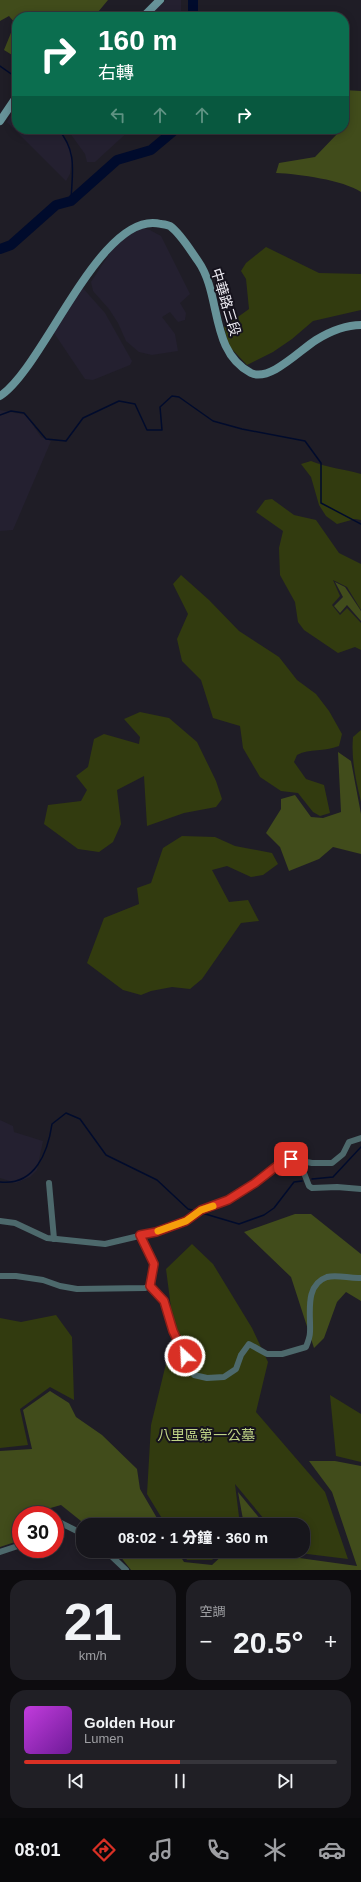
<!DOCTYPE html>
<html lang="zh-TW">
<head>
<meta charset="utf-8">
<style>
  :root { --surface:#17161c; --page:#201f25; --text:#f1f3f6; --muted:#9e9fa3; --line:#36353b; --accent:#d93025 }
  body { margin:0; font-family:Arial,"Noto Sans TC",sans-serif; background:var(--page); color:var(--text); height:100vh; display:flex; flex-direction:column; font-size:15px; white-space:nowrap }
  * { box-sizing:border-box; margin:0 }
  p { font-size:13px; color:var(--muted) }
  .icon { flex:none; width:22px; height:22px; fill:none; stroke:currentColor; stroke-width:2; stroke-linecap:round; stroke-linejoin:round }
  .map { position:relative; height:1570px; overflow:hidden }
  .drawer { display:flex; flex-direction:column; gap:10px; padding:10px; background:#0d0c0f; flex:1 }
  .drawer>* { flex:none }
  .hud { position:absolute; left:12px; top:12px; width:337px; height:122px; border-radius:16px; box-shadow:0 2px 10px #0003,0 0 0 1px var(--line); background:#0b6e4f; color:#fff; overflow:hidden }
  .speed { position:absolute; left:12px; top:1506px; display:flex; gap:8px; font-size:20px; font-weight:700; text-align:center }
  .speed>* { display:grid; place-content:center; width:52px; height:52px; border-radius:50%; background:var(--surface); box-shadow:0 2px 10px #0003,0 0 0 1px var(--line); line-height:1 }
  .speed .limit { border:6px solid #d22; background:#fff; color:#111 }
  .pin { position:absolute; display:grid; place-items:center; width:34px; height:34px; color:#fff; margin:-17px; border-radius:8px; box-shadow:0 2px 6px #0006 }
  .me { position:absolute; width:44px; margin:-22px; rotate:335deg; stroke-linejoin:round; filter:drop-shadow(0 0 3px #0008) }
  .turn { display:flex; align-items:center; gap:14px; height:84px; padding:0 20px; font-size:18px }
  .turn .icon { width:52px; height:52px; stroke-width:2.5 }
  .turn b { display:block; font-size:28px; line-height:34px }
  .lanes { display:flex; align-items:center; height:38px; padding:0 20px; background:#0003; justify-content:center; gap:20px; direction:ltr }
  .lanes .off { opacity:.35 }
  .big { font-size:30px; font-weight:800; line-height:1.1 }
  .drawer .widget { flex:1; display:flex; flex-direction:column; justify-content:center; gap:6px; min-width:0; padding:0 14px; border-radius:16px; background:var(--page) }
  .drawer .dial { align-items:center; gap:0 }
  .dial b { font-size:52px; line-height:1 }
  .song { display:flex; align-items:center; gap:12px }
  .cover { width:48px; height:48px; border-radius:6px; background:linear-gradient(135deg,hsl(290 70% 55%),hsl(280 70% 35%)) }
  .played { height:4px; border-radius:2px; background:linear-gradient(90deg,var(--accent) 50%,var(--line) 50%) }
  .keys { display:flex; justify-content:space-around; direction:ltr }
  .heat { display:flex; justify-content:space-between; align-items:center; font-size:22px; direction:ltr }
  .drawer .tiles { flex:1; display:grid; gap:10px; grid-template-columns:1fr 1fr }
  .widget:last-child { grid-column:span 2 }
  .trip { position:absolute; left:76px; top:1518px; width:234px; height:40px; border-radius:16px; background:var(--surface); box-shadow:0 2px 10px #0003,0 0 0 1px var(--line); font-weight:800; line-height:40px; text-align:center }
  .tabs { display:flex; height:64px; justify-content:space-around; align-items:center; background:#09090b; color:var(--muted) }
  .tabs .icon { width:28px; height:28px }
  .tabs .on { color:var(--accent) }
  .tabs b { font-size:18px; color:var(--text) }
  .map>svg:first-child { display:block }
  .built { fill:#242030 }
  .green { fill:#323b0f }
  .forest { fill:#414c1b }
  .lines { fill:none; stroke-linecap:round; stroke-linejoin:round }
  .stream { stroke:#000b2c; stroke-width:1.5 }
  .river { stroke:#000b2c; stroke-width:10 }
  .street { stroke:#4d696c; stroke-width:6 }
  .secondary { stroke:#679399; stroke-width:8 }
  .route-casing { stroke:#8d1f18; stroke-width:10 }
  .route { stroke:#d93025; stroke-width:7 }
  .slow { stroke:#f59e0b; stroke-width:7 }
  .labels { text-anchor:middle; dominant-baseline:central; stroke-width:4; stroke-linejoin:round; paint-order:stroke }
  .street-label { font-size:14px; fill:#efedf4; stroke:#16131d }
  .park-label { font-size:14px; fill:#bfd386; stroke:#16131d }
</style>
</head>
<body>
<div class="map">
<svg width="361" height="1570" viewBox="0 0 361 1570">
  <rect width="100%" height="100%" fill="#1f1d26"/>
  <g class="built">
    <path d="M166,0H181V17H148Z"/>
    <path d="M17,105V129H58L68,143L72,153V161L70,174L66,181L7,122Z"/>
    <path d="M67,129H131L95,162H87L85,154Z"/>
    <path d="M143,228L150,230L161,236L190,294L180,303L186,313L185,320L178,322L170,312L162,317L175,334L178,351L152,355L139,352L126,341L118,323L109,309L93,291L91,282L119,239L126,233Z"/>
    <path d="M81,286L105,313L132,361L130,365L93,380L85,379L52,330Z"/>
    <path d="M0,410L26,415L41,437L51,441L13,530L0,531Z"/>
    <path d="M0,1120L13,1126L14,1132L43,1141L37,1170L30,1177L16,1183L0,1178Z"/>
  </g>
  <g class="green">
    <path d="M266,247L319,273L361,274V310L313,321L292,339L273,352L247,365L229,346L224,327L249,309L246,279L241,271L246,263Z"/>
    <path d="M311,461C327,468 344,469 361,474V520L355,519L337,524L326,516L319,505L311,477L301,464Z"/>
    <path d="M272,499L294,515L316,520L339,553L361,564V610L347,587L333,580L340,596L332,605L340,615L347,608L361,623V650L355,647L338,653L304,630L298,622L295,602L280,575L279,548L283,531L256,512L265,500Z"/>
    <path d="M181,575L209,600L239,631L279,657L297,680L316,694L329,711L342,734L339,746C324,752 310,748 297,755L294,762L306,779L324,785L330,813L320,816L313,812L298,793L281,791L260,777L243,748L240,726L213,718L201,680L182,661L177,639L188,614L173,584Z"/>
    <path d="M140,712L169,718L197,742L216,781L222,799L216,807L184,813L147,826L144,776L117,790L121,824L113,842L99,852L78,849L44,824L48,805L81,801L87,790L76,776L88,767L94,739L104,734L139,744L140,737L124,719Z"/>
    <path d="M361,730V802C356,781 351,759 353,737Z"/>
    <path d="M182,836L215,837L235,846L272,853L278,864L263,875L251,877L227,866L212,870L229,902L248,900L259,921L241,923L202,979L190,989L172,987L151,991L141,995L123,990L87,963L104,918L139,904L137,888L151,883L163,848Z"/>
    <path d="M192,1244L213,1264L252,1328L268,1362L256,1412L325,1492L348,1559L291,1552L303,1551V1525H269L235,1484L240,1525H166L147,1494L151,1425L174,1331L166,1269Z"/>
    <path d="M56,1315L72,1337L74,1400L50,1387L20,1409L28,1445L0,1448V1318L21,1322Z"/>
    <path d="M330,1395L361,1414V1462L336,1456Z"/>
    <path d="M182,1551H222L212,1560H187Z"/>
  </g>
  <g class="forest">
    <path d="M0,0H108L98,12L100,17H17V58L4,50L15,23L9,16L0,21Z"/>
    <path d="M344,90L361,91V192C343,180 299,174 276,173L279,163L315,157L338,133L336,129H344Z"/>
    <path d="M335,582L345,587L361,611V621L347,605L340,613L334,606L343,597Z"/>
    <path d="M338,752L351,761L361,814V854L333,847L319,859L289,871L280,847L266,833L281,809V799L295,795L311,817L323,818L341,812Z"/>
    <path d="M295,1214H311L361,1254V1301L346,1292L337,1302L324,1338L314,1348L291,1277L244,1232Z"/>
    <path d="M50,1391L69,1403L76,1417L102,1435L137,1469L140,1489L161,1525H86L61,1505L26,1515H21V1540L0,1547V1451L32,1449L23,1410Z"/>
    <path d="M309,1461H335L361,1466V1570H131L116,1551H177L184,1562L212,1565L227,1551H287L292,1557L357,1566L332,1492Z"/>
    <path d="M238,1492L265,1525H244Z"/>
  </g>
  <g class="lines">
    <g class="stream">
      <path d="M0,66L17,78"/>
      <path d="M58,129C78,152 72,173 71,201"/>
      <path d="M0,415L11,411L24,413L46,439L66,441L83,418L119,401L135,404L147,430H162L160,407L172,396L179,397L213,421L242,429L305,441L321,463V503L361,524"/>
      <path d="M312,1179L333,1177L361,1147"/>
      <path d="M0,1182C35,1186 48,1152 52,1124L66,1113L80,1119L106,1155L157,1180L188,1209L196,1211"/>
      <path d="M202,1213L239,1224L264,1215L274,1208L294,1182L302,1181"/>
    </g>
    <g class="river">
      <path d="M193,17V0"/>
      <path d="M0,249L11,245L56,205L71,201L117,160L151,150L176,129"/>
    </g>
    <g class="street">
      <path d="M299,1160L309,1186L312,1188L337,1187L361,1189"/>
      <path d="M49,1183L54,1239"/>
      <path d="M0,1221L15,1223L47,1238L105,1244L156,1232L186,1221L201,1210L217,1205L241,1193L277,1165L291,1159L312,1163H332L343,1154L349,1142L361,1138"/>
      <path d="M0,1276H16L43,1280L60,1286L77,1289L145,1288L150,1286L154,1264L140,1235"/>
      <path d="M150,1286L164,1301L173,1331L194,1375L207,1378L224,1377L236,1369L241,1355L249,1344L267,1354H282L306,1347C308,1342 310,1337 310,1332C311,1314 304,1285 327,1277C338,1274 350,1279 361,1278"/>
      <path d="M55,1526L61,1523L83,1534"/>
      <path d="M106,1551L126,1570"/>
      <path d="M0,1552L21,1545"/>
    </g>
    <g class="secondary">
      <path d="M143,17L160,0"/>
      <path d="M0,121L17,96"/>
      <path d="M0,396C44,368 101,208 161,224C164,224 167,225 170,226C181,234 190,250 198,261C222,295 209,351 251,373C270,382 300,350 316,340C329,332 345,325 361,325"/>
    </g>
  </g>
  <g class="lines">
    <defs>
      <path id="route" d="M185,1356L173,1331L164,1301L150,1286L154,1264L140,1235L156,1232L186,1221L201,1210L228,1200L255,1183L278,1165L291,1159"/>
    </defs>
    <use href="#route" class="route-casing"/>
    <use href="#route" class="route"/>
    <path class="slow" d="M158,1231L186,1221L201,1210L213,1206"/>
  </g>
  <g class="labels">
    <g class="street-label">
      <text transform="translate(226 302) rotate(73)">中華路三段</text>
    </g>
    <g class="park-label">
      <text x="206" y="1435">八里區第一公墓</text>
    </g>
  </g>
</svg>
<div class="speed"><div class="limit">30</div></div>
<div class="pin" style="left:291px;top:1159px;background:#d93025"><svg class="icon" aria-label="arrive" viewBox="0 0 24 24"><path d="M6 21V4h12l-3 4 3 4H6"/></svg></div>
<svg class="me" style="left:185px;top:1356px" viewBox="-20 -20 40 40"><circle r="17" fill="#d93025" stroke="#fff" stroke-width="3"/><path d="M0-11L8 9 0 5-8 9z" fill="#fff"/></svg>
<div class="trip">08:02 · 1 分鐘 · 360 m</div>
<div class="hud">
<div class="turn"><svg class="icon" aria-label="right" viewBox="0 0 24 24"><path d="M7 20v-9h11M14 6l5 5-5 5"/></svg><div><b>160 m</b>右轉</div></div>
<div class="lanes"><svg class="icon off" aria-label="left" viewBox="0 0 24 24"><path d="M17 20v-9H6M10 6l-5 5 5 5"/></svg><svg class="icon off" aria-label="ahead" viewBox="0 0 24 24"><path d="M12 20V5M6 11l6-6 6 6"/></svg><svg class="icon off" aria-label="ahead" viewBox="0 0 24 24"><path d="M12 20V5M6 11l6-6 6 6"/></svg><svg class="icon" aria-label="right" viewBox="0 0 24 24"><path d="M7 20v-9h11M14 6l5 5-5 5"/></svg></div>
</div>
</div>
<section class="drawer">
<div class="tiles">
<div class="widget dial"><b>21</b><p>km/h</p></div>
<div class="widget"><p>空調</p>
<div class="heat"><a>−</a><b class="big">20.5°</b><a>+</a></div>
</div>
<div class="widget">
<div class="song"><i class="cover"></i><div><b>Golden Hour</b><p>Lumen</p></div></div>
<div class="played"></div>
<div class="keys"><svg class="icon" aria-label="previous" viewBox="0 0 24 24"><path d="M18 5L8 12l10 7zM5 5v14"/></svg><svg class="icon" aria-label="pause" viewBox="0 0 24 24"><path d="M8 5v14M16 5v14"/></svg><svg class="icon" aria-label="next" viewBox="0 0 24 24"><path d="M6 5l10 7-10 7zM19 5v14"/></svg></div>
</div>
</div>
</section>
<nav class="tabs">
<b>08:01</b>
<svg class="icon on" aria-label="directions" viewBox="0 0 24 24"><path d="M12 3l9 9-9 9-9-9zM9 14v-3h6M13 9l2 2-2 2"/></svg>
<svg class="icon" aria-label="music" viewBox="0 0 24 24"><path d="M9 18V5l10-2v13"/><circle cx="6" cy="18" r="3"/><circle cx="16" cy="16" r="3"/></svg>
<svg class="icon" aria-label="phone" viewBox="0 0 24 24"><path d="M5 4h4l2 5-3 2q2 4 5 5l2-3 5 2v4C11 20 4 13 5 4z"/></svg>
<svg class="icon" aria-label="climate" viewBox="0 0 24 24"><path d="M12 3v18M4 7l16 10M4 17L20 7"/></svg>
<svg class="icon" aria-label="car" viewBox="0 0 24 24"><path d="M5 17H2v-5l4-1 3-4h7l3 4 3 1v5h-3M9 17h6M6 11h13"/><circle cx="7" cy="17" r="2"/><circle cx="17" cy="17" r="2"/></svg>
</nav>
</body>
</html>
